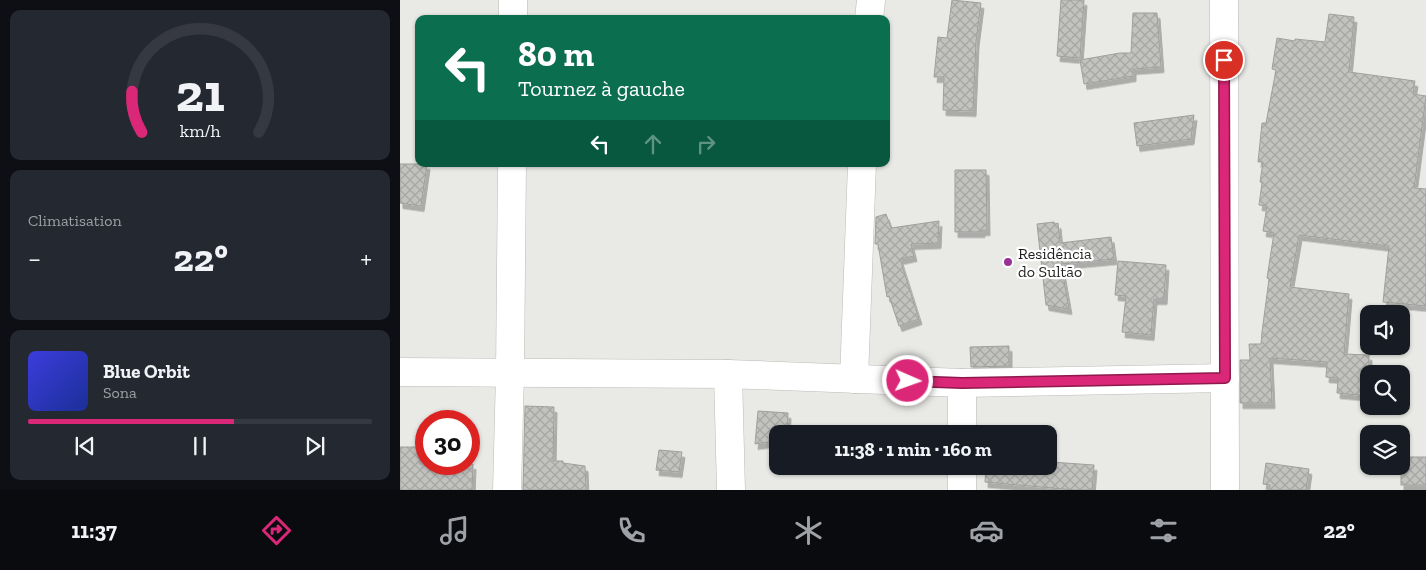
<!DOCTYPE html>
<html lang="fr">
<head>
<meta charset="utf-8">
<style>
  :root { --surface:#171b24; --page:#242831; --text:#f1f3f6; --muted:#9ea1a6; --line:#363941; --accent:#db2777 }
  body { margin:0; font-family:"Zilla Slab",serif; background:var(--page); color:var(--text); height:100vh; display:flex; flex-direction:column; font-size:19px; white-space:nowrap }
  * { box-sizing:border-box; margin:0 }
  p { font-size:16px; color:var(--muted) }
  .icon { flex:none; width:28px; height:28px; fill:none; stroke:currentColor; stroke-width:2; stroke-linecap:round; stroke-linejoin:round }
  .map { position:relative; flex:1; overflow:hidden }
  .details { display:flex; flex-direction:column; gap:10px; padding:10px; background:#0d0f14; width:400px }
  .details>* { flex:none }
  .hud { position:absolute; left:15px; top:15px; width:475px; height:152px; border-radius:10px; box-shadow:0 1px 4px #0004; background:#0b6e4f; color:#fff; overflow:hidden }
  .buttons { position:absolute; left:960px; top:305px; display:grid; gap:10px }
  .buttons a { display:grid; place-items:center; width:50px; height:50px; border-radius:10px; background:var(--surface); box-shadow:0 1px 4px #0004; font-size:25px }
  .speed { position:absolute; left:15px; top:410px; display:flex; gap:10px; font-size:25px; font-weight:700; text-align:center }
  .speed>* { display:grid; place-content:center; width:65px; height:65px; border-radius:50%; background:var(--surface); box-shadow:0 1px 4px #0004; line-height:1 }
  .speed .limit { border:8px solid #d22; background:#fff; color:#111 }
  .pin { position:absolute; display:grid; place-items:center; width:42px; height:42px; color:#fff; margin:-21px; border:2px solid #fff; border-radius:50%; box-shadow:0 1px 5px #0007 }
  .me { position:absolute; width:55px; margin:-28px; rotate:92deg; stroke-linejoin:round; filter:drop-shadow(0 0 4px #0008) }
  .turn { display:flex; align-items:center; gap:18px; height:105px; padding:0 20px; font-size:22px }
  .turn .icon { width:65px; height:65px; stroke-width:2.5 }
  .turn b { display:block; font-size:35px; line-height:42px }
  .lanes { display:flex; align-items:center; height:48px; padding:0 20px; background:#0003; justify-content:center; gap:25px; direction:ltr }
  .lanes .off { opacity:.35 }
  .big { font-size:38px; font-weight:800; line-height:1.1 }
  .details .card { flex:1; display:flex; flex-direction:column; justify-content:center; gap:8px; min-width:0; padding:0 18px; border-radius:10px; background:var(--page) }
  .details .dial { align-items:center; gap:0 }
  .dial svg { height:130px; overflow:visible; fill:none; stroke:var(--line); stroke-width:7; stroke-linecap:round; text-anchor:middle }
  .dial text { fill:var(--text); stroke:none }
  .song { display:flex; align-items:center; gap:15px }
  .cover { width:60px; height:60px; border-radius:8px; background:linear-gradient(135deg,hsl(240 70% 55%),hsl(230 70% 35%)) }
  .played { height:5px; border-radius:2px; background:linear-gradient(90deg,var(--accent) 60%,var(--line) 60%) }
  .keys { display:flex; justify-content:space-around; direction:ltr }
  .heat { display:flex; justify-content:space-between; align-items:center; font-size:28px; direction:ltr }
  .trip { position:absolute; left:369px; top:425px; width:288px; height:50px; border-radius:10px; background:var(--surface); box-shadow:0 1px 4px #0004; font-weight:800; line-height:50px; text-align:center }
  .tabs { display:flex; height:80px; justify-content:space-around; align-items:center; background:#090b0e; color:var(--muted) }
  .tabs .icon { width:35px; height:35px }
  .tabs .current { color:var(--accent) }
  .tabs b { font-size:22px; color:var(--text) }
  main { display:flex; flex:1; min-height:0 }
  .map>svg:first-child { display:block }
  .building { fill:url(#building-cross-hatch); stroke:#9f9f9c; filter:url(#shadow) }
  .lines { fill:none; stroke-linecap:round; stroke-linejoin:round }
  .minor-casing { stroke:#babbb7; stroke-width:29 }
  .minor { stroke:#fff; stroke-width:28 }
  .route-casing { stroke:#8e194d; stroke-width:12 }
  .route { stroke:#db2777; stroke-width:9 }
  .poi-dot { fill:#993296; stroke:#fff; stroke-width:2 }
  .labels { text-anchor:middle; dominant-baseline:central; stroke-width:4.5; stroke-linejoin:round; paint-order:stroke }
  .poi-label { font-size:16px; fill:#1e1f1d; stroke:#fff; text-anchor:start }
</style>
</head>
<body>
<main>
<section class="details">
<div class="card dial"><svg viewBox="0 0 100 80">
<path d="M14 69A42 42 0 1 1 86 69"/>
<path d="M14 69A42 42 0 0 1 8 44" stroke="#db2777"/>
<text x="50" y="56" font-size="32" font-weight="700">21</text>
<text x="50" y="72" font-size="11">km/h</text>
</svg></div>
<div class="card"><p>Climatisation</p>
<div class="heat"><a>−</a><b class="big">22°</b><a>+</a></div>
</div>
<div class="card">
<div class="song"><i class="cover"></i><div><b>Blue Orbit</b><p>Sona</p></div></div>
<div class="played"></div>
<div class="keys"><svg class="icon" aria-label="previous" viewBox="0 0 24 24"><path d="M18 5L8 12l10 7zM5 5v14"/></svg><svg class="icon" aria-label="pause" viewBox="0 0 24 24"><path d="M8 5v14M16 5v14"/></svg><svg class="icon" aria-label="next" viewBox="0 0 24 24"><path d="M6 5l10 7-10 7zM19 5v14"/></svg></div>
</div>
</section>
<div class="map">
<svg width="1026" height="490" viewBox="0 0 1026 490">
  <defs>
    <pattern id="building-cross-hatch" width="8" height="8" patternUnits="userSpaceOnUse" patternTransform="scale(1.25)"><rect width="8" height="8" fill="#c2c3bf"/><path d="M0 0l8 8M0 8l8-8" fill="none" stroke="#a6a7a4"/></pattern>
    <filter id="shadow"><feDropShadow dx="3" dy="5.5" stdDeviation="0" flood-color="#0004"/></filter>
  </defs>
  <rect width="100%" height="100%" fill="#e9eae6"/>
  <g class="building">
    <path d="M552,0L581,3L576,41L573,111L543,110L544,77H534L538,37L547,38Z"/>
    <path d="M661,0H684L680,58L657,56Z"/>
    <path d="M733,13H757L761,67L733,69V76L684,84L680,60L720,53H731Z"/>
    <path d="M929,14L954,17L949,72L1015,81L1013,94L1026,96L1014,188L1026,189V306L983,302L989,246L899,235L890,287L949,294L944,354L969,355V396L937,393L938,378L926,377L927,362L870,358L872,403H840V360H850L849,344H861L862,332L869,279L867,278L874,233L863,231L867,206L859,205L862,183L860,182L863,162H858L862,123H866L876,70L872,69L877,38L895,41V39L925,42Z"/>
    <path d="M794,115L791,139L737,146L734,123Z"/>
    <path d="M0,164H27L21,206L0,203Z"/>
    <path d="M555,170H586L587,230H582V232H555Z"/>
    <path d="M486,214L491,228L539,221L538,243L511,244L514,256L500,259L519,319L499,326L489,296L487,297L478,244H475L476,217Z"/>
    <path d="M654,222L655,224L658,223L660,243L711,237L714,259L661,264L669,309L646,305L637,224Z"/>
    <path d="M718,261L766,265L764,299H754L751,335L722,332L726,296L715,295Z"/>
    <path d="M609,346V366L571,367L570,347Z"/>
    <path d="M125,406L154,407L153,461H163V463L185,466L186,490H123Z"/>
    <path d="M358,411L388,413L387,434H378V441L355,444Z"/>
    <path d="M0,447H20V464H73L72,490H0Z"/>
    <path d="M259,450L282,452L279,472L256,470Z"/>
    <rect x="1001" y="457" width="25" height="28"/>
    <path d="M651,462L694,465L692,490H675L585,482L586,466H651Z"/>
    <path d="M866,463L909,469L906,490H870V485L863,484Z"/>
  </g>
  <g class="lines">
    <defs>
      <g id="minor">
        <path d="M824,0L825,490"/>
        <path d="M113,19V0"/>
        <path d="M469,19L471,0"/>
        <path d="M0,372L328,374L562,383L825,378"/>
        <path d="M328,374L331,490"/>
        <path d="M454,379L462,164"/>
        <path d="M562,434V383"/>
        <path d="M107,490L110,373L112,164"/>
        <path d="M562,490V466"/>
      </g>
    </defs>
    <use href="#minor" class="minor-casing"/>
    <use href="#minor" class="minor"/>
  </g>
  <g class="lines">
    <defs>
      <path id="route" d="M508,381L562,383L825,378L824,60"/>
    </defs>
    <use href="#route" class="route-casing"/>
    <use href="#route" class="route"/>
  </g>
  <circle class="poi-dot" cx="608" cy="262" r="5"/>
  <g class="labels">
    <g class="poi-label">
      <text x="618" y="253">Residência<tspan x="618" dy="18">do Sultão</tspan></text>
    </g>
  </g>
</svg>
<div class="buttons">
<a><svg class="icon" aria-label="sound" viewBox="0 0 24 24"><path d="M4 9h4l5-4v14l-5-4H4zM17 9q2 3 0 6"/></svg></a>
<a><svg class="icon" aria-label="search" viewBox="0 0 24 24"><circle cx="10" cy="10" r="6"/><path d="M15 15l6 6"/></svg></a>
<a><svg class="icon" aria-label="layers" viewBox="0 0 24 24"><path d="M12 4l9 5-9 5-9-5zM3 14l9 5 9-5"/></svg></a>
</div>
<div class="speed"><div class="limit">30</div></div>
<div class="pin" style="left:824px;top:60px;background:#d93025"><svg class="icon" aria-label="arrive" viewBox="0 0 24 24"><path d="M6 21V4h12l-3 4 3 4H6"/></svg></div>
<svg class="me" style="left:508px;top:381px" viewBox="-20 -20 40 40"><circle r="17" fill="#db2777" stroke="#fff" stroke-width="3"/><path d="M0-11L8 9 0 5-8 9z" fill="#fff"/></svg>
<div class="trip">11:38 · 1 min · 160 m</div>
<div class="hud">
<div class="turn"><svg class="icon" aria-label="left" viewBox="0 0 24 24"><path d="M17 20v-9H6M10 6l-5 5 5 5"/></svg><div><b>80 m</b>Tournez à gauche</div></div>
<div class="lanes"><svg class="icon" aria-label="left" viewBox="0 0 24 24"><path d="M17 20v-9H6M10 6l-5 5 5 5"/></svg><svg class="icon off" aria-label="ahead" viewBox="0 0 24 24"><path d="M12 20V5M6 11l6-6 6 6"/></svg><svg class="icon off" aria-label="right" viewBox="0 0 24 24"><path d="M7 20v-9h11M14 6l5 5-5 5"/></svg></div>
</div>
</div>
</main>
<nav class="tabs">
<b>11:37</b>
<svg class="icon current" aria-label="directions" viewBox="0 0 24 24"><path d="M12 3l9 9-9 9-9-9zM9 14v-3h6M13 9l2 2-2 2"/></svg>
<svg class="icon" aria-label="music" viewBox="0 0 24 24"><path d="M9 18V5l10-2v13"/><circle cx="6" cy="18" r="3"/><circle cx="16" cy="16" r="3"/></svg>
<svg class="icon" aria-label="phone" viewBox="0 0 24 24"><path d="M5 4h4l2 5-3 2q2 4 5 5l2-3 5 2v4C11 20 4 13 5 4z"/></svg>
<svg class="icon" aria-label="climate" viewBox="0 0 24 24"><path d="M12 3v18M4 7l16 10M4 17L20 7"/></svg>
<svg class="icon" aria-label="car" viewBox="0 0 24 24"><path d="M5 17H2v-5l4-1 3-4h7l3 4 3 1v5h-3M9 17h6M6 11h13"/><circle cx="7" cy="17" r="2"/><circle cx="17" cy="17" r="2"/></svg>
<svg class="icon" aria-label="filters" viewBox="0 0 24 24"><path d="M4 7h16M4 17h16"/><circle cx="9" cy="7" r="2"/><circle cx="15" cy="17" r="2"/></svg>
<b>22°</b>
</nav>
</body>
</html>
